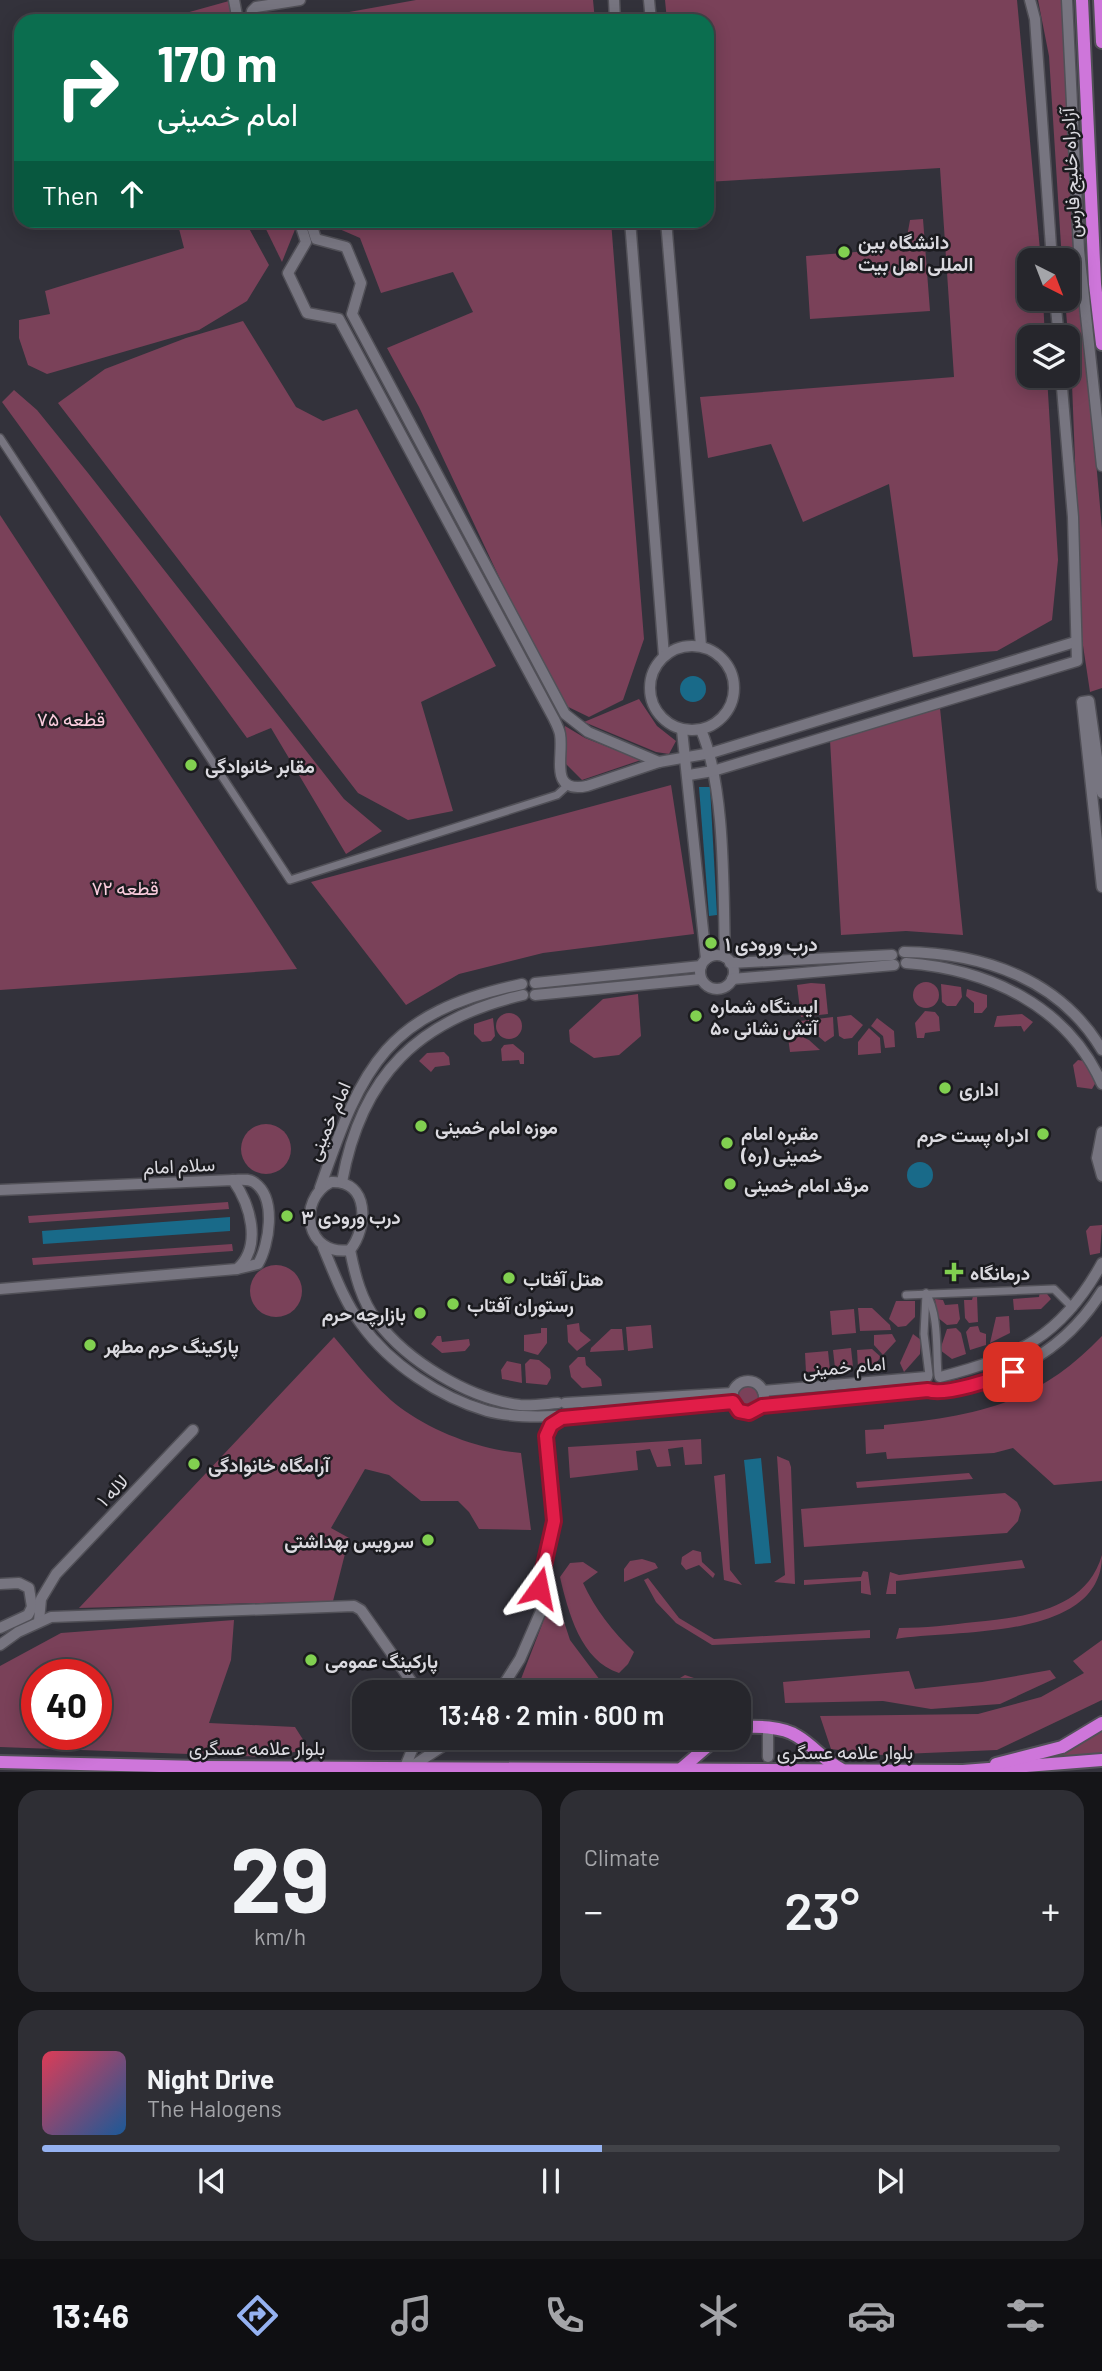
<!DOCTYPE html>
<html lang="en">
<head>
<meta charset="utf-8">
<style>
  :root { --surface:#26262c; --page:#2e2e34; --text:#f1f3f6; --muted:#a4a5a9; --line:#424348; --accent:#95b2f1 }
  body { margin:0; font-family:Barlow,Vazirmatn,sans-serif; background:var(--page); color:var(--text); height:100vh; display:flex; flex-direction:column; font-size:26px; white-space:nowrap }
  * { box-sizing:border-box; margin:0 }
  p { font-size:23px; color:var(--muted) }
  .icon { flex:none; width:38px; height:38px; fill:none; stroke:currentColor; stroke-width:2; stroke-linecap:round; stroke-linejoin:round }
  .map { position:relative; height:1772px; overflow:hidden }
  .sheet { display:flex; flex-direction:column; gap:18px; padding:18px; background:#151518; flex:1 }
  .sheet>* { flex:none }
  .hud { position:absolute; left:14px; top:14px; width:700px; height:214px; border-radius:21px; box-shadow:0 4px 18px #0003,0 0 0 2px var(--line); background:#0b6e4f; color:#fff; overflow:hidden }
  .needle { width:46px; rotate:138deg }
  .buttons { position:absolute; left:1017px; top:248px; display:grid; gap:14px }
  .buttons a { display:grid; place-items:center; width:63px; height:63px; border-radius:14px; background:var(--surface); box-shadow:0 4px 18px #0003,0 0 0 2px var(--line); font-size:35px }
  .speed { position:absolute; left:21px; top:1659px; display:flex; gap:14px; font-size:35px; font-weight:700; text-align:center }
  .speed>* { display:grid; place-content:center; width:91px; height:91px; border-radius:50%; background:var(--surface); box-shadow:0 4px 18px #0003,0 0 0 2px var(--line); line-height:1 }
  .speed .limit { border:10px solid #d22; background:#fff; color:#111 }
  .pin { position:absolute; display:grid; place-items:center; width:60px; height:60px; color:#fff; margin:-30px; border-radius:14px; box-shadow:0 4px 10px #0006 }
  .me { position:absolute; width:77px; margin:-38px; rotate:12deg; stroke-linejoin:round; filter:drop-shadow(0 0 5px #0008) }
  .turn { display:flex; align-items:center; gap:24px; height:147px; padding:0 28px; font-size:32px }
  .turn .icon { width:91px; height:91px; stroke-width:2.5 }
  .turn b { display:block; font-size:49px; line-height:60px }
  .then { display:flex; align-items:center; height:66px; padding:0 28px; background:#0003; gap:14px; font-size:26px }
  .big { font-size:52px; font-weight:600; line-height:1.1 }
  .sheet .tile { flex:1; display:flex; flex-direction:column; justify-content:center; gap:10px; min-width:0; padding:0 24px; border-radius:21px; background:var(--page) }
  .sheet .dial { align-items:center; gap:0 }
  .dial b { font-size:91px; line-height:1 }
  .song { display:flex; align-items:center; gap:21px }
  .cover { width:84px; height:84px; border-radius:10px; background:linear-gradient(135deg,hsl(350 70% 55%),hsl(210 70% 35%)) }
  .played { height:7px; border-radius:4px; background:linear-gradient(90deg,var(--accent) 55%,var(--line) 55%) }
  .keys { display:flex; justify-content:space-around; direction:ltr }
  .heat { display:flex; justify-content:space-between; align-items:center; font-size:38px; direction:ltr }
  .sheet .tiles { flex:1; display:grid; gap:18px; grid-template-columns:1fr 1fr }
  .tile:last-child { grid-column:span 2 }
  .trip { position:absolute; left:352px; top:1680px; width:399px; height:70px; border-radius:21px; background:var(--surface); box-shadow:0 4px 18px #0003,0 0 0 2px var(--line); font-weight:600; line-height:70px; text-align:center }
  .tabs { display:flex; height:112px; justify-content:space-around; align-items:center; background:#0f0f12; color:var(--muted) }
  .tabs .icon { width:49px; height:49px }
  .tabs .current { color:var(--accent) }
  .tabs b { font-size:32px; color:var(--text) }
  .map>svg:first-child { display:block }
  .green { fill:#7a4159; fill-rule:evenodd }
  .water { fill:#196a89 }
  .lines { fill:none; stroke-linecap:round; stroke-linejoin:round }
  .street-casing { stroke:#515057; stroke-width:10 }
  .secondary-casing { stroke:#515057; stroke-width:13 }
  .highway-casing { stroke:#515057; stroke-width:16 }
  .street { stroke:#777580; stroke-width:7 }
  .secondary { stroke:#777580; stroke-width:10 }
  .highway { stroke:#ce76da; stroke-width:12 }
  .route-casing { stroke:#92132f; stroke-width:18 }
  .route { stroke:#e11d48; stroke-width:12 }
  .poi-dot { fill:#81d050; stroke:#1b1b1f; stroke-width:2.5 }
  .labels { text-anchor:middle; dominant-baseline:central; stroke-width:5; stroke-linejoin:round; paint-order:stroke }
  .street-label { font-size:19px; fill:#dbdae0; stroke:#1b1b1f }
  .poi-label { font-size:19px; font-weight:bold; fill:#dbdae0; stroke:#1b1b1f; text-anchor:start }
  .park-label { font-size:19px; fill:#fbcdde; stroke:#1b1b1f }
</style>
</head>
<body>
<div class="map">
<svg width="1102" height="1773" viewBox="0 0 1102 1773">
  <rect width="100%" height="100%" fill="#33323b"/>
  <g class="green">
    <path d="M416,0H593L595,21H299Z"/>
    <path d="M665,0H1017L1041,261H1029V299H1043L1045,338H1029V376H1047L1058,560L1052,620L997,651L913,657L889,484L803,522L771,444L708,458L700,397L954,377L940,168L707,182V21H667Z"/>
    <path d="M1038,0H1062L1071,177L1102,529V688L1090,692L1082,639L1072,384L1065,299H1068V261H1062L1049,56Z"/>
    <path d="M229,1L235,21H176L175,16Z"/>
    <path d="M923,219L930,311L810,319L806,256L905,248L910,220Z"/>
    <path d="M177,221H245L269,265L247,301L199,330L47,374L28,365L19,338V320L50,314L45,291L184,248Z"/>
    <path d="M262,221H294L296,227L282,262Z"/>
    <path d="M321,221H611L644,639L623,700L589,717L558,702L419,407L387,348L473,312L453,272L381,293L360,238Z"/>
    <path d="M243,321L296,407L323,421L357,409L496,666L421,702L453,811L408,820L358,793L58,403L105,369L186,338Z"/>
    <path d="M14,390L37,410L88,473L344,799L382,831L346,854L271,728L247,738L2,402Z"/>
    <path d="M0,515L297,969L0,990Z"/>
    <path d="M639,699L657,726L676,741L669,754L656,752L584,722Z"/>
    <path d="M940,708L963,935L906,931L841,935L830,740Z"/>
    <path d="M565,726L585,738L641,760L582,780L566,764Z"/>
    <path d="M671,785L694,934L543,953L459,974L406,1005L311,882Z"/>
    <circle cx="926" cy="995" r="13"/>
    <path d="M811,983L825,984L828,1014L801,1017L797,985Z"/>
    <path d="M941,984L961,987L962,997L956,1006H947L942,1002Z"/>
    <path d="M967,989L987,995V1007L982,1013H974V1003L966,996Z"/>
    <path d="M638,994L641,1036L619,1055L594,1058L570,1042L569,1030L603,999Z"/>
    <path d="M925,1011L935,1012L939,1017L940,1031L925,1033L924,1038H917L915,1023Z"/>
    <circle cx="509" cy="1026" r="13"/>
    <path d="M1022,1014L1033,1022L1024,1032L1021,1026L994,1027L997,1016Z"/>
    <path d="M851,1015L863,1025L852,1038L844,1039L839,1036L837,1017Z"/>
    <path d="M833,1017L834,1036L825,1042L800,1021Z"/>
    <path d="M493,1018L495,1036L491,1041L482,1042L474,1034V1024Z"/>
    <path d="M877,1018L894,1031L895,1047L885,1048L883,1036L871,1026Z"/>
    <path d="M869,1028L880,1038L881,1053L858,1055V1042Z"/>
    <path d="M787,1030L809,1040L820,1050L790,1052Z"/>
    <path d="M513,1044L524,1053V1064H520L519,1060L502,1061L501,1049L504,1045Z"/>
    <path d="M444,1052L449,1057L450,1065L435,1067L431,1072L419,1061L427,1053Z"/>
    <path d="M1078,1060L1084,1061L1096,1082L1092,1089L1077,1087L1073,1065Z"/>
    <circle cx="266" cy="1149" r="25"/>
    <path d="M228,1202L229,1209L29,1223L28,1216Z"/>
    <path d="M1102,1225L1100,1253L1090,1255L1086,1231L1090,1226Z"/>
    <path d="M232,1244L233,1251L33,1265L32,1258Z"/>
    <circle cx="276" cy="1291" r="26"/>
    <path d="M1040,1290H1044L1051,1299L1041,1309L1014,1310L1013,1299L1039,1297Z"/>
    <path d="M973,1296H977L978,1322L969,1323L965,1318L964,1300H972Z"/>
    <path d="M935,1299L943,1300L945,1305L958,1304L960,1319L957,1324L947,1325L937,1317Z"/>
    <path d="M896,1301H915V1317L906,1326L898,1327L889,1319Z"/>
    <path d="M872,1308L890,1325L891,1330L860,1331L858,1308Z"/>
    <path d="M854,1309L856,1333L832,1335L830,1311Z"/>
    <path d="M1009,1316L1010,1333L990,1343L996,1317Z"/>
    <path d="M579,1323L580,1331L591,1340L577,1351L568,1342L567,1325Z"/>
    <path d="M651,1325L653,1348L628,1351L626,1327Z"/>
    <path d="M978,1326L980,1332L986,1334V1345L970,1350L966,1332L970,1327Z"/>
    <path d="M541,1328H547V1343L538,1355L524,1351V1335L541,1333Z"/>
    <path d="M956,1328L961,1333L966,1354L952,1359L940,1350L947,1329Z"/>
    <path d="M611,1329H622L624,1350L590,1352L591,1348Z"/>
    <path d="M892,1334L896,1341L883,1355L874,1345V1335Z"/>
    <path d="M913,1334L921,1340L920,1354L904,1372L900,1363Z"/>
    <path d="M437,1336H441L442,1342L469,1339L470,1345L465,1351L442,1353L431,1344Z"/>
    <path d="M1102,1336V1481L1054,1485L1013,1448L994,1453L887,1459L886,1452L866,1454L865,1430L884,1429V1425C976,1416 1036,1405 1102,1336Z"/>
    <path d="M334,1337C355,1362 379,1393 405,1411C438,1434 483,1450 521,1453L531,1530L479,1529L469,1512L458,1501H421L389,1475L365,1469L331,1528L349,1538L333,1601L79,1608Z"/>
    <path d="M851,1348L853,1367L835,1368L833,1350Z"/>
    <path d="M872,1349L881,1357L874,1365L858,1367L857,1350Z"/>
    <path d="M828,1351L830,1370L806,1372L805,1353Z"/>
    <path d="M578,1357H585L586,1365L601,1379L602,1386L582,1388L571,1377L569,1366Z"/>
    <path d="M530,1359L539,1360L550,1369L551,1378L547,1385L526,1383L525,1364Z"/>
    <path d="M507,1361L521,1364L522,1383L502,1379L501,1370Z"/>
    <circle cx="748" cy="1397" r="12"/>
    <path d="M701,1439L702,1464L685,1465L683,1447L668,1449L671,1466L657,1467L650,1449L636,1451L638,1470L570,1478L568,1447Z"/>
    <path d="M777,1456L789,1461L791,1467L795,1584L774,1582L785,1575Z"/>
    <path d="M969,1473L973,1479L857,1488L856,1482Z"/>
    <path d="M725,1474L730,1570L742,1585L724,1580L714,1476Z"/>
    <path d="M1005,1493L1017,1502L1021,1510L1018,1521L1007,1533L804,1547L801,1509Z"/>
    <path d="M693,1550L701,1552L702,1562L715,1574L713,1578L699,1565L686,1570L681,1564L682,1557Z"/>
    <path d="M1102,1555C1102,1642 953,1629 896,1639L899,1628C925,1628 949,1625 975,1622C1023,1617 1086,1611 1102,1555Z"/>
    <path d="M642,1559L655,1563L658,1568L624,1582V1569L630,1561Z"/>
    <path d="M1022,1560L1025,1568L896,1581V1594H886L890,1572L899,1575Z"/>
    <path d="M583,1562L598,1572L583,1583C595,1609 613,1632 634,1652L628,1664L619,1673C581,1661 568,1612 560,1577L570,1563Z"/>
    <path d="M863,1571L868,1572L871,1595L861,1593V1581L804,1585V1580L861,1577Z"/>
    <path d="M546,1574L549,1576L570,1640L609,1692H512L521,1679L543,1622Z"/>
    <path d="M648,1578L679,1618L714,1639L870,1630V1638L712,1645L676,1623L656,1602L644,1580Z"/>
    <path d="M234,1620L231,1660L209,1723L295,1727L309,1749L269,1757L0,1747V1666L61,1633ZM37,1675H96V1734H37Z"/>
    <path d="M1102,1640V1700L997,1750L878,1755L831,1749L820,1716L978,1714L1041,1697L1084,1673L1073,1661Z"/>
    <path d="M1050,1670L1056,1678L1000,1704L931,1709L883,1701L785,1703L783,1682L909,1671L915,1689L982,1682Z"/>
    <path d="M685,1675L697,1679L695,1691L704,1692H674L675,1681Z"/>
    <path d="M1102,1728V1755L1017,1763Z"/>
    <path d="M474,1738H664L671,1746L458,1750Z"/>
  </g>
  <g class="water">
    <circle cx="693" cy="689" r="13"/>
    <path d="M699,787H710L717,915L709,916Z"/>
    <circle cx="920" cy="1175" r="13"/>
    <path d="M230,1217V1231L43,1244L42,1231Z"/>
    <path d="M761,1458L771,1563L755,1564L744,1460Z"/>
  </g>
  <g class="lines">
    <defs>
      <g id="street">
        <path d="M0,438L290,880L557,795L568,785"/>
        <path d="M926,1293C939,1314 936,1351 938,1375"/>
        <path d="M926,1294L924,1334L929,1375"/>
        <path d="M906,1295L1054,1289L1073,1308"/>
      </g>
      <g id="secondary">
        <path d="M234,0L238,21"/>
        <path d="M614,0L615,21"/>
        <path d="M649,0L651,21"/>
        <path d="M1030,0L1035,19L1052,261"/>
        <path d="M1067,0L1079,250L1102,466"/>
        <path d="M251,21L252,11L256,7L300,0"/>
        <path d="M299,220L306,242L288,273L307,313L339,319L554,719C556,723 559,729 560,734C564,756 548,794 587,786L659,762L711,753L1075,642"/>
        <path d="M310,220L316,239L346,247L361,283L352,314L565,714L588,732L659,762"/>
        <path d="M630,220L664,656"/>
        <path d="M666,220L701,646"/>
        <path d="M1055,299L1059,338"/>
        <circle cx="692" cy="688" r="42"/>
        <path d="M682,730L706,959"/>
        <path d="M701,730C726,788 723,892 725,957"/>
        <path d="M689,775L713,771L1077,661L1073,517L1061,376"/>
        <path d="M1102,793L1089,701L1082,702L1102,887"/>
        <path d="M904,952C983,953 1060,979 1102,1050"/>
        <circle cx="717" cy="972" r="17"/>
        <path d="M730,963L892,955"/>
        <path d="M906,963C987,969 1067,1005 1102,1084"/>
        <path d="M732,979L894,965"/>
        <path d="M535,983L701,966"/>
        <path d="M535,995L701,979"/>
        <path d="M1102,1132L1097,1158L1102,1176"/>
        <path d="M233,1180C241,1180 249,1178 255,1183C277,1199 269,1245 258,1264L237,1269"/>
        <path d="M331,1182C370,1180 368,1228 350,1250C306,1257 296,1200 331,1182Z"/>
        <path d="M342,1182C361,1075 419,1019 523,995"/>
        <path d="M320,1188C363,1064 386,1013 522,984"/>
        <path d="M0,1190L233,1180C250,1204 263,1246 237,1269L0,1289"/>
        <path d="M323,1247C334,1273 344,1301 361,1324C390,1364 439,1397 487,1411C509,1417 533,1417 556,1416"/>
        <path d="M350,1250C355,1275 361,1300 377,1321C407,1361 469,1399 520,1405C532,1406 545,1404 558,1403"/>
        <path d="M940,1377C1018,1357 1062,1336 1102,1263"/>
        <circle cx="748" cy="1397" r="16"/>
        <path d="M940,1389C1008,1381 1065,1351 1102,1291"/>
        <path d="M763,1391L927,1377"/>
        <path d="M565,1403L733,1393"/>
        <path d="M762,1406L928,1390"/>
        <path d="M566,1416L733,1403"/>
        <path d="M0,1584L19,1583L29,1588L32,1607L28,1615L0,1628"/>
        <path d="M39,1621L41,1599L56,1574L193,1430"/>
        <path d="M0,1645L18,1632L51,1617L354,1606L361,1610L411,1681L413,1692"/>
        <path d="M499,1692L520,1659L541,1611L539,1588L554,1521L546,1436L551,1425L562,1418"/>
        <path d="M768,1729V1757"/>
        <path d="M405,1767L417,1738"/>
        <path d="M411,1767L455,1738"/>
      </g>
      <g id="highway">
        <path d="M1082,0L1095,284L1102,344"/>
        <path d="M1100,0L1102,42"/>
        <path d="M738,1728C754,1725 784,1727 797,1736C814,1746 823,1760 841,1769"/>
        <path d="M0,1762L199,1767L963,1771L1102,1760"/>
        <path d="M996,1764L1062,1747L1102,1723"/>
        <path d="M681,1769L717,1738"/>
      </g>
    </defs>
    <use href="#street" class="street-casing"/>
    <use href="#secondary" class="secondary-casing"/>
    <use href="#highway" class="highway-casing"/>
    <use href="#street" class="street"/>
    <use href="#secondary" class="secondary"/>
    <use href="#highway" class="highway"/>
  </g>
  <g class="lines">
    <defs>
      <path id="route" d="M539,1588L554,1521L546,1436L551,1425L562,1418L733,1402L739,1411L749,1413L762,1406L928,1390C945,1396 995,1379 1013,1372"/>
    </defs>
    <use href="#route" class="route-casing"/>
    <use href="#route" class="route"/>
  </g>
  <g class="poi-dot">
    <circle cx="844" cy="252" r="7"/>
    <circle cx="191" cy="765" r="7"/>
    <circle cx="711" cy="943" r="7"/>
    <circle cx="696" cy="1016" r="7"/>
    <circle cx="945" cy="1088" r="7"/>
    <circle cx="421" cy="1126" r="7"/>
    <circle cx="1043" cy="1134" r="7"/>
    <circle cx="727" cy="1143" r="7"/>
    <circle cx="730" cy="1184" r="7"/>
    <circle cx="287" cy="1216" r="7"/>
    <path d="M950.5 1261.5h7v7h7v7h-7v7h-7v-7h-7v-7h7z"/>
    <circle cx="509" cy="1278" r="7"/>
    <circle cx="453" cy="1304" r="7"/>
    <circle cx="420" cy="1313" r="7"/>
    <circle cx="90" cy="1345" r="7"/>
    <circle cx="194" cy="1464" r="7"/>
    <circle cx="428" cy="1540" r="7"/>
    <circle cx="311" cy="1660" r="7"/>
  </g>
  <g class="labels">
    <g class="street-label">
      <text transform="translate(1070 173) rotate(-93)">آزادراه خلیج فارس</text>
      <text transform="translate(328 1121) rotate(-67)">امام خمینی</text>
      <text transform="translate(179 1165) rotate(-3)">سلام امام</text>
      <text transform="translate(844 1366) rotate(-5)">امام خمینی</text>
      <text transform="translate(112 1490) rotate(-46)">لاله ۱</text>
      <text x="257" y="1747">بلوار علامه عسگری</text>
      <text x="845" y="1751">بلوار علامه عسگری</text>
    </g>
    <g class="poi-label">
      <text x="858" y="241">دانشگاه بین<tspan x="858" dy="22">المللی اهل بیت</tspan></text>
      <text x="205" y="765">مقابر خانوادگی</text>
      <text x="725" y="943">درب ورودی ۱</text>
      <text x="710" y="1005">ایستگاه شماره<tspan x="710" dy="22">۵۰ آتش نشانی</tspan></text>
      <text x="959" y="1088">اداری</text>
      <text x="435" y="1126">موزه امام خمینی</text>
      <text x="741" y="1132">مقبره امام<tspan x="741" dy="22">خمینی (ره)</tspan></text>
      <text x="1029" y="1134" text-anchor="end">ادراه پست حرم</text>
      <text x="744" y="1184">مرقد امام خمینی</text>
      <text x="301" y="1216">درب ورودی ۳</text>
      <text x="970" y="1272">درمانگاه</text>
      <text x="523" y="1278">هتل آفتاب</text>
      <text x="467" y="1304">رستوران آفتاب</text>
      <text x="406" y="1313" text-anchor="end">بازارچه حرم</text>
      <text x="104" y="1345">پارکینگ حرم مطهر</text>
      <text x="208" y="1464">آرامگاه خانوادگی</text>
      <text x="414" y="1540" text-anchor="end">سرویس بهداشتی</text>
      <text x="325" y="1660">پارکینگ عمومی</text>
    </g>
    <g class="park-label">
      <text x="71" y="718">قطعه ۷۵</text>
      <text x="125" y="887">قطعه ۷۲</text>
    </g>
  </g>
</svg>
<div class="buttons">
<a><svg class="needle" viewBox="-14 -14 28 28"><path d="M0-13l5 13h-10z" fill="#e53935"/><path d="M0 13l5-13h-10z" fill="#a4a5a9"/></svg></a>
<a><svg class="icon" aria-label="layers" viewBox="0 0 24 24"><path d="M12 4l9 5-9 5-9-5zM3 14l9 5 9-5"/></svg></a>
</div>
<div class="speed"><div class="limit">40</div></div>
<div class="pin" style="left:1013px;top:1372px;background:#d93025"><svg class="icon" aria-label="arrive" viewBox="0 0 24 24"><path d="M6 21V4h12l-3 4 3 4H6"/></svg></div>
<svg class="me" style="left:539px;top:1588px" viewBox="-20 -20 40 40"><path d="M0-17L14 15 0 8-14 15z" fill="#e11d48" stroke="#fff" stroke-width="4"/></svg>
<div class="trip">13:48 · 2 min · 600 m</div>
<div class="hud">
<div class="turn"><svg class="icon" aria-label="right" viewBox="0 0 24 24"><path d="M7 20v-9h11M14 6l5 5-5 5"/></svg><div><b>170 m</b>امام خمینی</div></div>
<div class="then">Then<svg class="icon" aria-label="ahead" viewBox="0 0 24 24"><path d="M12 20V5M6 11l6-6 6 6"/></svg></div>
</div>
</div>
<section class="sheet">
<div class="tiles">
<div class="tile dial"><b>29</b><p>km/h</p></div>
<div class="tile"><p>Climate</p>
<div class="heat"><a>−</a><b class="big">23°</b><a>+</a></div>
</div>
<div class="tile">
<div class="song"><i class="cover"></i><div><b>Night Drive</b><p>The Halogens</p></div></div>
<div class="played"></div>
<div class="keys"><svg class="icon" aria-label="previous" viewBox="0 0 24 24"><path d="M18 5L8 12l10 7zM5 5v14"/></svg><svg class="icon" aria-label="pause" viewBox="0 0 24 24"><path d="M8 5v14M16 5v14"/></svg><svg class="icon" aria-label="next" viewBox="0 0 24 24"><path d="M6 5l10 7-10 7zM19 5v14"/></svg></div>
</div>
</div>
</section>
<nav class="tabs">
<b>13:46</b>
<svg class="icon current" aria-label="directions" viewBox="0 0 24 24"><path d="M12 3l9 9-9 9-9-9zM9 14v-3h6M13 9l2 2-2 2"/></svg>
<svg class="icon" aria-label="music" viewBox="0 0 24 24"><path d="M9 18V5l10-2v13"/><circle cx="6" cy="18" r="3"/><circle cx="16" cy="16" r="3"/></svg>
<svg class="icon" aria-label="phone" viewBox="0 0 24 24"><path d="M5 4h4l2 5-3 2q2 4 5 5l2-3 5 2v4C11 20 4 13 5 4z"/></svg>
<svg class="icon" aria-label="climate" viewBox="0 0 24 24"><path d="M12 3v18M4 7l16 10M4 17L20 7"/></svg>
<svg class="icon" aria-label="car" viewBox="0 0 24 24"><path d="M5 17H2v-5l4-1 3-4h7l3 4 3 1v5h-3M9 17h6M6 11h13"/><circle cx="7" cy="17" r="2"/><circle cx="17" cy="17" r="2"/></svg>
<svg class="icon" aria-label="filters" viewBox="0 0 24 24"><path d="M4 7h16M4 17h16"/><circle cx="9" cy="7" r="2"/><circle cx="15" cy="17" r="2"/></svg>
</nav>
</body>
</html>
